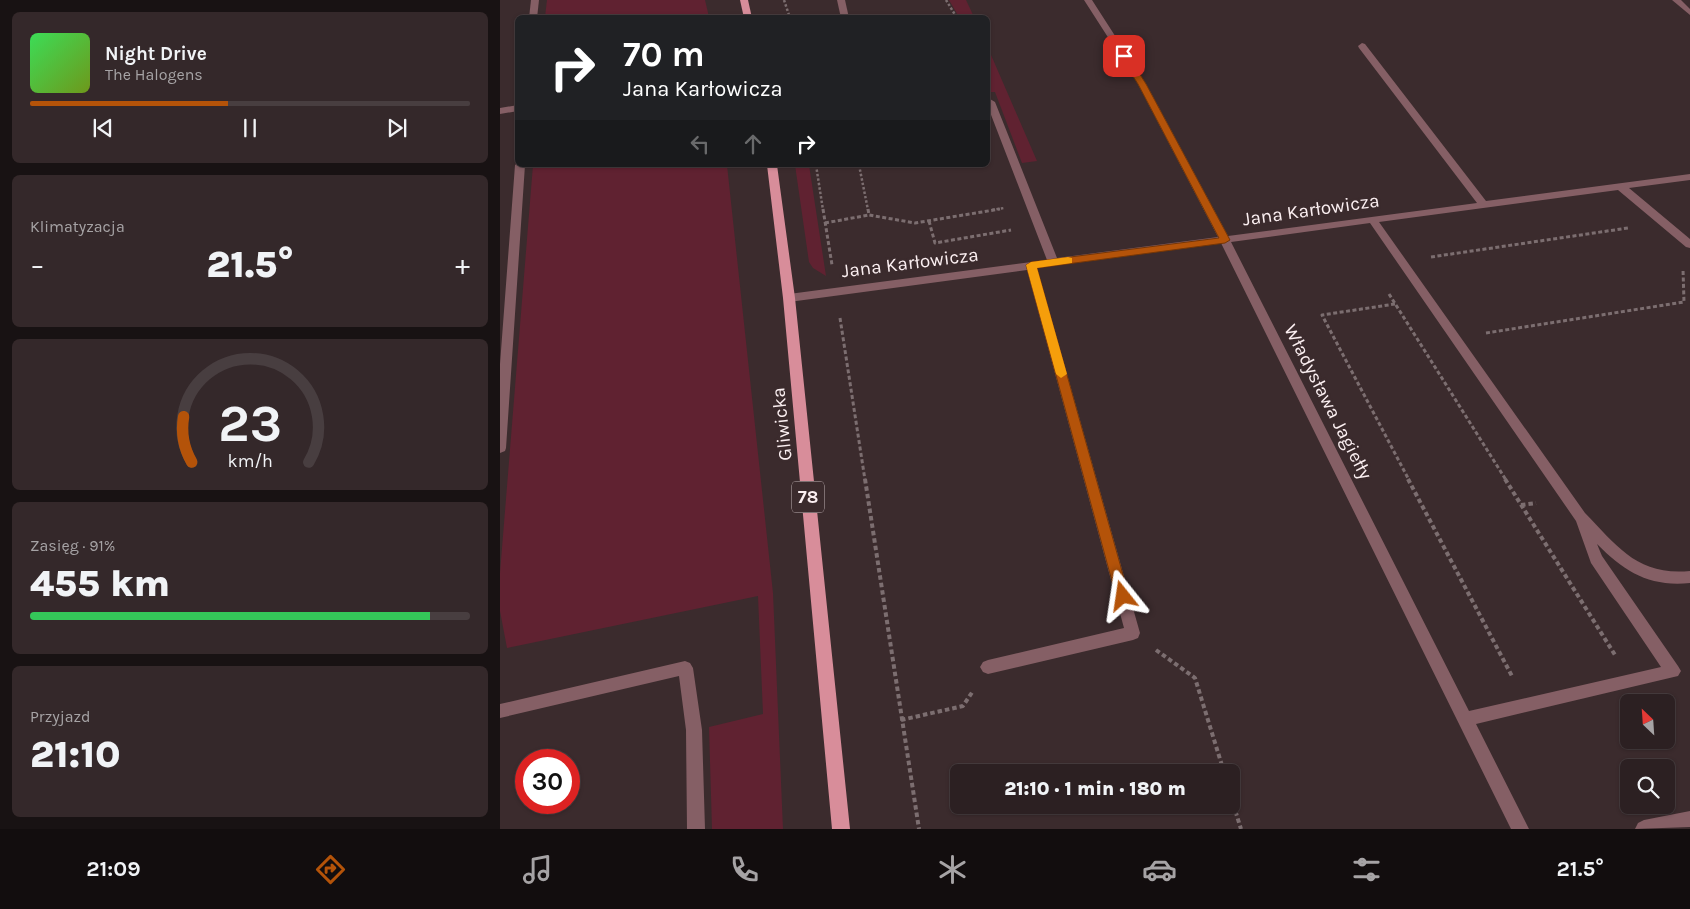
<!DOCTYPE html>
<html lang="pl">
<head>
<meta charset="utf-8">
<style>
  :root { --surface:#2c2022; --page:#34282a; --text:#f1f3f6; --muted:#a6a3a5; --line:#483e40; --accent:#b45309 }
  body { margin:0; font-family:Karla,sans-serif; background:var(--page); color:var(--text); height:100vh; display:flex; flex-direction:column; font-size:19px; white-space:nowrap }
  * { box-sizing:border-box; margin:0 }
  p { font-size:16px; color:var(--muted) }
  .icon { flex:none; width:28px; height:28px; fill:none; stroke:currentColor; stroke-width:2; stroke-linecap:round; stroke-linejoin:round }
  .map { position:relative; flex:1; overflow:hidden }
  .panel { display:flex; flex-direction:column; gap:12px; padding:12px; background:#181213; width:500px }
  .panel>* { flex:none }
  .guide { position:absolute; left:15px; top:15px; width:475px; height:152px; border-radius:8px; box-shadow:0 1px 4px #0004,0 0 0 1px var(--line); background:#202124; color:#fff; overflow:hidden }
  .needle { width:32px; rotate:335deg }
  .buttons { position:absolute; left:1120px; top:694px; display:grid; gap:10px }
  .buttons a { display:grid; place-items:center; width:55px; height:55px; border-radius:8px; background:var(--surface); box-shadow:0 1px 4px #0004,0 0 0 1px var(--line); font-size:25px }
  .speed { position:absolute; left:15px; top:749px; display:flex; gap:10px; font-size:25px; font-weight:700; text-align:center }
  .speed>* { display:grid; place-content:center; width:65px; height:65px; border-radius:50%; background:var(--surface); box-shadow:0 1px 4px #0004,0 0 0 1px var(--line); line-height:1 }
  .speed .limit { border:8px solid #d22; background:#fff; color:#111 }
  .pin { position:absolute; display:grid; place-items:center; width:42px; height:42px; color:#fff; margin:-21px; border-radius:10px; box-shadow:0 2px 8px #0006 }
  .me { position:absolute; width:55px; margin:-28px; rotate:345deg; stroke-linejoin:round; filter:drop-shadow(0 0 4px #0008) }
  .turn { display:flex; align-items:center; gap:18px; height:105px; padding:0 25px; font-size:22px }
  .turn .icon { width:65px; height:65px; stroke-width:2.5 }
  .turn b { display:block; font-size:35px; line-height:42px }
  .lanes { display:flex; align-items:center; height:48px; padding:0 25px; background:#0003; justify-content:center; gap:25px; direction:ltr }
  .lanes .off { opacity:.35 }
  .big { font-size:38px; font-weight:800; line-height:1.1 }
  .panel .tile { flex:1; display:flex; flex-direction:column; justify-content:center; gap:8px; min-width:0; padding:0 18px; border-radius:8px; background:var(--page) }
  .panel .dial { align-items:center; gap:0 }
  .dial svg { height:130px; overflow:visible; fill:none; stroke:var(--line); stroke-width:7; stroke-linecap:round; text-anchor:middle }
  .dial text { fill:var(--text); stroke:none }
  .song { display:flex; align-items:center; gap:15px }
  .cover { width:60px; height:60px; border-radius:8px; background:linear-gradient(135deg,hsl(130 70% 55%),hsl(80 70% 35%)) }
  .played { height:5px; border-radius:2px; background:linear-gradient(90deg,var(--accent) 45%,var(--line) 45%) }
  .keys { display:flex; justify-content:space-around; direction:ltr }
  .heat { display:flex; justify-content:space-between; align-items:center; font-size:28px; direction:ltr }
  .charge { height:8px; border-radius:4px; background:linear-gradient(90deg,#34c759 91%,var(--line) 0) }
  .trip { position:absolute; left:450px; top:764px; width:290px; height:50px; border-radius:8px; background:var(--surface); box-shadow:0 1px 4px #0004,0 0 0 1px var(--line); font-weight:800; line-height:50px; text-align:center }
  .menu { display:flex; height:80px; justify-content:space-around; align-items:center; background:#120d0e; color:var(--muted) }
  .menu .icon { width:35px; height:35px }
  .menu .selected { color:var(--accent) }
  .menu b { font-size:22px; color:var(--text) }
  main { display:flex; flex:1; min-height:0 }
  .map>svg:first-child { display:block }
  .green { fill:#602231 }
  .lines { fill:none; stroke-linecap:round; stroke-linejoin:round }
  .path-far2 { stroke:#7c6e70; stroke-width:2.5; stroke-dasharray:2.5 2; stroke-linecap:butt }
  .path-far1 { stroke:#7c6e70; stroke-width:3; stroke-dasharray:4 2.5; stroke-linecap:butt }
  .path { stroke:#7c6e70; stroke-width:4; stroke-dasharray:4.5 3; stroke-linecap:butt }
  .minor { fill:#855f65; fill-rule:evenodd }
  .major { fill:#d88d9a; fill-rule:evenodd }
  .route { fill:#b45309; stroke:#753606 }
  .slow { fill:#f59e0b }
  .labels { text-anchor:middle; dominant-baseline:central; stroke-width:5; stroke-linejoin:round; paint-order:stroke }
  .shield { fill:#3b2b2d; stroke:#c1b4b6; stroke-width:1 }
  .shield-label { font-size:18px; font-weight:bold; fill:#fbeff1 }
  .street-label { font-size:19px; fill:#fbeff1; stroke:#3b2b2d }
</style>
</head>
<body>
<main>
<section class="panel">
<div class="tile">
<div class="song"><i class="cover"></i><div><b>Night Drive</b><p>The Halogens</p></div></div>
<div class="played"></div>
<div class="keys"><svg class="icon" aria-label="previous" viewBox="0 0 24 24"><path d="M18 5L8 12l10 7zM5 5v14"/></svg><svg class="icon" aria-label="pause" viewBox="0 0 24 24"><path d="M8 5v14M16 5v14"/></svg><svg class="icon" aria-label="next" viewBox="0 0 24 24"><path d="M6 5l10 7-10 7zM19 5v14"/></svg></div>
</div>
<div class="tile"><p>Klimatyzacja</p>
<div class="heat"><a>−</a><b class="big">21.5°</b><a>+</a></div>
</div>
<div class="tile dial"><svg viewBox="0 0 100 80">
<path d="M14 69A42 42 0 1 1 86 69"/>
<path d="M14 69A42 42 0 0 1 9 41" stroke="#b45309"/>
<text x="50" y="56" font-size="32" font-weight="700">23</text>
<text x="50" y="72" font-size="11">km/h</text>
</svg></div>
<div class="tile"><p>Zasięg · 91%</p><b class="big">455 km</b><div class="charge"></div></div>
<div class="tile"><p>Przyjazd</p><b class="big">21:10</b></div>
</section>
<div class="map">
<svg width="1190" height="829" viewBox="0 0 1190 829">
  <rect width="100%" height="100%" fill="#3b2b2d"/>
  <g class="green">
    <path d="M47,0H205L209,17H45Z"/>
    <path d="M449,0H466L474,17H459Z"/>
    <path d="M488,48L537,161L522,163L495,92H489Z"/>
    <path d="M33,165H227L273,593L283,829H212L209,727L263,714L258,596L7,648L0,611V573Z"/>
    <path d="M295,165H309L326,276L313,268L309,262Z"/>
  </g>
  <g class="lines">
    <g class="path-far2">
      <path d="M284,0L290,18"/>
      <path d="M446,0L457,18"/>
      <path d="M316,165L323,210"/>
      <path d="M359,165L368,210"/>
      <path d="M492,210L504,208"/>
    </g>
    <g class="path-far1">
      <path d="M323,209L332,265"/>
      <path d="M368,209L369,215L415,223L500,209"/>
      <path d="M429,221L435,243L511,230"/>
      <path d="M325,223L369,215"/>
      <path d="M931,257L1128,228"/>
      <path d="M889,294L1006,480"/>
      <path d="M895,304L822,315L909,480"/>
      <path d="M340,318L365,480"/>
      <path d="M986,333L1184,302L1183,269"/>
    </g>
    <g class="path">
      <path d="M365,479L419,829"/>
      <path d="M908,479L1013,678"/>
      <path d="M1005,479L1115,655"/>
      <path d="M1021,505L1036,503"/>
      <path d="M656,650L695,678L724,772"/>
      <path d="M401,720L463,706L473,691"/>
      <path d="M731,797L741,829"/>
    </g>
    <g class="minor">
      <path d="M31,0H39L37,18H29Z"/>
      <path d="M337,0H345L349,18H341Z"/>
      <path d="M584,0H592L646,84L728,236L977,203L859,48L858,46L862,43L865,44L986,201L1190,174V180L1129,188L1190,239V248L1186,247L1118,190L879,222L1085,513C1118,547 1138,576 1190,571V583C1149,587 1125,572 1097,544L1102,556L1178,666L1181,671L1178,676L976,724L1029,829H1011L721,243L537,268L640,633L638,638L633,640L488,674L483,672L480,667L483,662L488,660L624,628L527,270L289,302L283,298L289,294L547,260L488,107V100L490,99L495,102L557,258L718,237L638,84ZM870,223L1076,521L1091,563L1161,667L969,711L731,242Z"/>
      <path d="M1172,0H1181L1190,9V15Z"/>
      <path d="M18,105V111L0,114V108Z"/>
      <path d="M18,163V165H25L6,448L5,451L0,453V364L15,165Z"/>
      <path d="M185,661L190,663L193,668L202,730L205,829H187L186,730L179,676L0,718V704Z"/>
      <path d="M1190,811V827L1135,829L1138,823L1144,820Z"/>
    </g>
    <g class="major">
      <path d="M240,0H248L252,18H244Z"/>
      <path d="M267,165H277L295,298L350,829H332L283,298Z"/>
    </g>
  </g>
  <path class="route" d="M624,54H627L646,84L730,240L725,243L537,268L629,596L627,600H618L616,596L526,265L531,262L719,238L638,84L620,56Z"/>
  <path class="slow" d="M568,257L572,258V263L537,268L567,374L561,378L556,374L526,265L531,262Z"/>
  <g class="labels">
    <rect class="shield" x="292" y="481.5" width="32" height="31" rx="4"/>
    <g class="shield-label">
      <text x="308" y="497">78</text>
    </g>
    <g class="street-label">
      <text transform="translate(811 210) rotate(-8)">Jana Karłowicza</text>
      <text transform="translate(410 263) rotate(-7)">Jana Karłowicza</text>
      <text transform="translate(828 402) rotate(63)">Władysława Jagiełły</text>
      <text transform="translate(282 424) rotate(-96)">Gliwicka</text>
    </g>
  </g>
</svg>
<div class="buttons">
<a><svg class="needle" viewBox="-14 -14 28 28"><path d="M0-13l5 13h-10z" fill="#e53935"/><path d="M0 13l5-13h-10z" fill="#a6a3a5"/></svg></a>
<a><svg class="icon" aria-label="search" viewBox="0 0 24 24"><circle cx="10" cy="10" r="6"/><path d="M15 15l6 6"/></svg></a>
</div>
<div class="speed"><div class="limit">30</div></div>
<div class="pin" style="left:624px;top:56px;background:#d93025"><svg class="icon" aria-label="arrive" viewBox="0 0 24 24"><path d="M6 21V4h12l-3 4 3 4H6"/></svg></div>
<svg class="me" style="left:623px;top:596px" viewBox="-20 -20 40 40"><path d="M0-17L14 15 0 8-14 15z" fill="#b45309" stroke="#fff" stroke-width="4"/></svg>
<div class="trip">21:10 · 1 min · 180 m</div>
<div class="guide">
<div class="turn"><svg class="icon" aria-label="right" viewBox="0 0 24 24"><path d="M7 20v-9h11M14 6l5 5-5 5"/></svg><div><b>70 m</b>Jana Karłowicza</div></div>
<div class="lanes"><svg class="icon off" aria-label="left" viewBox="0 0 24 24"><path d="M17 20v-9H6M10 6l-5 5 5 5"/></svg><svg class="icon off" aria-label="ahead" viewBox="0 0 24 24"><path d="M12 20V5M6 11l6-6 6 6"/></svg><svg class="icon" aria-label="right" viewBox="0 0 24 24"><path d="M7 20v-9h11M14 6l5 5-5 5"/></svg></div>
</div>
</div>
</main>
<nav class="menu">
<b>21:09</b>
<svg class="icon selected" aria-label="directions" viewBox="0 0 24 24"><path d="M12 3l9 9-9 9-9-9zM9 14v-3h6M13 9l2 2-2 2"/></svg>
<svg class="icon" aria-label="music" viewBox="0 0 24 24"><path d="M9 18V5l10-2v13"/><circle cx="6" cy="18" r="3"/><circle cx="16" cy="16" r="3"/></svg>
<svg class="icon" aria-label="phone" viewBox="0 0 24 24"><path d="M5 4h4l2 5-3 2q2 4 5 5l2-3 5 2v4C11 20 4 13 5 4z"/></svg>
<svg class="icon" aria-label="climate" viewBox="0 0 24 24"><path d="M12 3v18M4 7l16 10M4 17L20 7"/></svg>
<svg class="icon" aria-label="car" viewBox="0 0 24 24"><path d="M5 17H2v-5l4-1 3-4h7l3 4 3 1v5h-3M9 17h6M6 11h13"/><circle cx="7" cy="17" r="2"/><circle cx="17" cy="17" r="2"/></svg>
<svg class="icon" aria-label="filters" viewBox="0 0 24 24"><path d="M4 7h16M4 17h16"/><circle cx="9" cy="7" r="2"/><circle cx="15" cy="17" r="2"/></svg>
<b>21.5°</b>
</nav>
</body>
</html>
